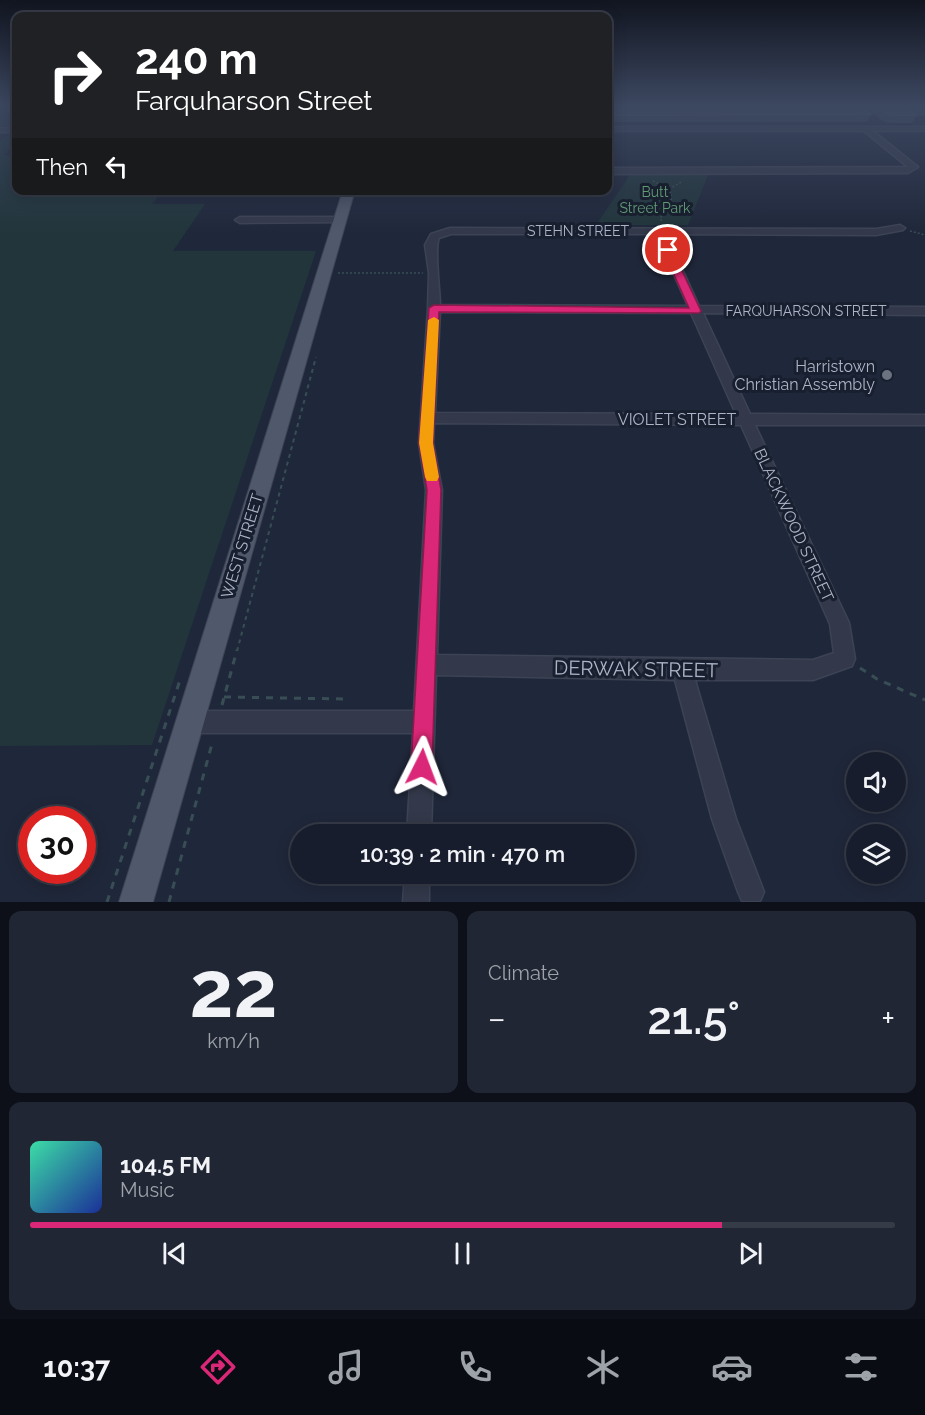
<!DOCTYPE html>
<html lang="en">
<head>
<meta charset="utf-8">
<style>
  :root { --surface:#171d2c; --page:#202634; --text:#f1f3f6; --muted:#9ea2a9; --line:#363b48; --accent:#db2777 }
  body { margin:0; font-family:Raleway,sans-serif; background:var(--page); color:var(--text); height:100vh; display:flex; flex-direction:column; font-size:22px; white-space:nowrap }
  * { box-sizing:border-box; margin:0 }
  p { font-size:20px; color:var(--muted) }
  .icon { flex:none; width:33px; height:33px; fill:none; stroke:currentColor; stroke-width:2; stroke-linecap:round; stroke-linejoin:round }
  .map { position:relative; height:902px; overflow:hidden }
  .side { display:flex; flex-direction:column; gap:9px; padding:9px; background:#0d1018; flex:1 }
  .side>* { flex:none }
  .banner { position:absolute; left:12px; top:12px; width:600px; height:183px; border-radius:12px; box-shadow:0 3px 15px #0003,0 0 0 2px var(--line); background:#202124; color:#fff; overflow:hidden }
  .fabs { position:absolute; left:846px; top:752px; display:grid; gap:12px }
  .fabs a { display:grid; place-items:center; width:60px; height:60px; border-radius:50%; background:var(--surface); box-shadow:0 3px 15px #0003,0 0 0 2px var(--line); font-size:30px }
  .speed { position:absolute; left:18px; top:806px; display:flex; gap:12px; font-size:30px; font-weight:700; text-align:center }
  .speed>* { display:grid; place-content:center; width:78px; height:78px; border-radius:50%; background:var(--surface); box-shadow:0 3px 15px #0003,0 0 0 2px var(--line); line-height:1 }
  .speed .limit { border:9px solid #d22; background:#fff; color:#111 }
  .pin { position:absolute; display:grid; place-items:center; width:51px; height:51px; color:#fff; margin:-26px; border:3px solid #fff; border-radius:50%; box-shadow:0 2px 6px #0007 }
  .me { position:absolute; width:66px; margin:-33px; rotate:3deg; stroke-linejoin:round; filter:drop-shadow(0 0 4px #0008) }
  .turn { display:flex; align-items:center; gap:21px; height:126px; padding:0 24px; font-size:27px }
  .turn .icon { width:78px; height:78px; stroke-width:2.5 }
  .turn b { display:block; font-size:42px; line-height:51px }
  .then { display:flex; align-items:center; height:57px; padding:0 24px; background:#0003; gap:12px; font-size:22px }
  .big { font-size:45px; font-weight:600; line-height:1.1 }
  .side .tile { flex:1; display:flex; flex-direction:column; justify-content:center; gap:9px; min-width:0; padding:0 21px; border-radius:12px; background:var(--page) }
  .side .dial { align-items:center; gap:0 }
  .dial b { font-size:78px; line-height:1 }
  .song { display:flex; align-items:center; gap:18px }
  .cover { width:72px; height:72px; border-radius:9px; background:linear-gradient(135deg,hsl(160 70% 55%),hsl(230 70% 35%)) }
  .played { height:6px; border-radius:3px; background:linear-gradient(90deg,var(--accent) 80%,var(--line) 80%) }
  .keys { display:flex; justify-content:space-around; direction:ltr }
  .heat { display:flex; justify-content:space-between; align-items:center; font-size:33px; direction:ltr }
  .side .tiles { flex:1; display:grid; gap:9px; grid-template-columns:1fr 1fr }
  .tile:last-child { grid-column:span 2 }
  .trip { position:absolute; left:290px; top:824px; width:345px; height:60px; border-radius:30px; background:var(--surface); box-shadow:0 3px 15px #0003,0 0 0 2px var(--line); font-weight:600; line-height:60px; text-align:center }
  .menu { display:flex; height:96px; justify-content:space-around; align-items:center; background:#090c12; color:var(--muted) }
  .menu .icon { width:42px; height:42px }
  .menu .current { color:var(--accent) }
  .menu b { font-size:27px; color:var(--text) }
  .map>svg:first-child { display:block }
  .green { fill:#21353b }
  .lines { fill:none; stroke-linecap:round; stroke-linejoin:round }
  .minor-casing { stroke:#3c4354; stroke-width:3 }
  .major-casing { stroke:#3c4354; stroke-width:2 }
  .path-far2 { stroke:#394e54; stroke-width:1.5; stroke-dasharray:2 2; stroke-linecap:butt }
  .path-far1 { stroke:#394e54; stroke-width:2; stroke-dasharray:4 4; stroke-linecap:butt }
  .path { stroke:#394e54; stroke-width:3; stroke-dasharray:7 7; stroke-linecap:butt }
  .minor { fill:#33394a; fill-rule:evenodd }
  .major { fill:#50586b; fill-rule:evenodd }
  .wall { fill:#39435a }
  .building { fill:#454f66; stroke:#565f75; stroke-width:1.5 }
  .route { fill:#db2777; stroke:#8e194d; stroke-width:1.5 }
  .slow { fill:#f59e0b }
  .worship-dot { fill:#6b7280; stroke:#181f2f; stroke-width:2 }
  .labels { text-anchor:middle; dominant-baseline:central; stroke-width:6; stroke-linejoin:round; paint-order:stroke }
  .far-park-label { font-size:14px; fill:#629a76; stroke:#181f2f }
  .far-street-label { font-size:14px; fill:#adb4c7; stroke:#181f2f }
  .poi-label { font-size:16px; fill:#adb4c7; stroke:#181f2f; text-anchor:end }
  .street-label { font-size:16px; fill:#adb4c7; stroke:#181f2f }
  .near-street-label { font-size:20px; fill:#adb4c7; stroke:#181f2f }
</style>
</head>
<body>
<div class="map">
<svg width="925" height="902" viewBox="0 0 925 902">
  <rect width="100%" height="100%" fill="#1f273a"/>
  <g class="green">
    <rect x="0" y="106" width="16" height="20"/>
    <path d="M9,135H16V145L3,155L16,156V190L163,191L152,204H205L173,251H316L152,745L0,746V141Z"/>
    <path d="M630,175H708L688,225H596Z"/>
  </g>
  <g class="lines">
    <defs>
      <g id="minor">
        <path d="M608,127H925V131H873L918,167L908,173L608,174V168L908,167L864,131H608Z"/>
        <rect x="0" y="128" width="16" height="4"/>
        <path d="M340,217L345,220L343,222L240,223L235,220L240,217Z"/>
        <path d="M900,225L905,228L903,230L876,235L666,234L699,306L925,307V315L703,313L750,414L925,415V425H755L849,623L855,659L852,666L813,680H695L736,819L764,892L760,901H742L738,892L712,819L675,680L436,675L431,834H407L413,733H190L182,730L179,722L182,714L190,711H414L426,490L419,443L428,308L429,273L425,245L431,234L450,228L876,229ZM451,234H656L688,306L440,305C440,290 434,248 439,238ZM440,312L691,313L736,414L435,413ZM434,423L741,425L830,624L834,653L813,660L437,655L442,490L433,443Z"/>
        <path d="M405,873H429V902H403Z"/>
      </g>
      <path id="major" d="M343,190H355L153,902H119Z"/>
    </defs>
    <use href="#minor" class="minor-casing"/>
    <use href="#major" class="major-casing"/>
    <g class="path-far2">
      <path d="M653,181L669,189L672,198L660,219L662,221"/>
      <path d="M669,189L683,181"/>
      <path d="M910,231L925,235"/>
      <path d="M338,273H423"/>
    </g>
    <path class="path-far1" d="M237,651L316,357"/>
    <g class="path">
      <path d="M860,668L877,679L925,700"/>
      <path d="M224,697L345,699"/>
      <path d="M222,705L237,650"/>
      <path d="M107,902L181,677"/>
      <path d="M169,902L213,740"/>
    </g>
    <use href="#minor" class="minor"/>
    <use href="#major" class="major"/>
  </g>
  <g class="wall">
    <path d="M608,106L871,114L867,122H608Z"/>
    <path d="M864,106H925V117L915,114L917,115L912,123H890L884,122Z"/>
  </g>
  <g class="building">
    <path d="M608,106H861L871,114L608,115Z"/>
    <path d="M878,106H903L917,115H894L888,114Z"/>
  </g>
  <linearGradient id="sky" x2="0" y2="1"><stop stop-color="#111520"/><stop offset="0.45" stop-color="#3c4760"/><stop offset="1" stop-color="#3c4760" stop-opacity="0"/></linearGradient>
  <rect width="925" height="233" fill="url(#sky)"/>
  <path class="route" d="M668,247L672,250L701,311L699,313L439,312L433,443L441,490L432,767L429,774L422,777L414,774L411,767L427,490L419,443L429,308L434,305L689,308L663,250Z"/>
  <path class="slow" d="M434,317L439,320L433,443L439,477L437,481H427L425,477L419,443L428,320Z"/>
  <circle class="worship-dot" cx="887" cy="375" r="6"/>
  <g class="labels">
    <g class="far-park-label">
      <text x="655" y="192">Butt<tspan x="655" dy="16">Street Park</tspan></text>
    </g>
    <g class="far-street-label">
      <text x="578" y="231">STEHN STREET</text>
      <text x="806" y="311">FARQUHARSON STREET</text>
    </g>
    <g class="poi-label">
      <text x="875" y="366">Harristown<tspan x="875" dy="18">Christian Assembly</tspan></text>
    </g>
    <g class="street-label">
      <text x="677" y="419">VIOLET STREET</text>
      <text transform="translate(794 525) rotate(65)">BLACKWOOD STREET</text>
      <text transform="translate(242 546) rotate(-73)">WEST STREET</text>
    </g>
    <g class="near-street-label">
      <text transform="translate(636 669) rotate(1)">DERWAK STREET</text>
    </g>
  </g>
</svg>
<div class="fabs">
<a><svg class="icon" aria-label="sound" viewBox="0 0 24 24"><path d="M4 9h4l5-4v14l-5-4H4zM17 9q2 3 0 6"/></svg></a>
<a><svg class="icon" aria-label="layers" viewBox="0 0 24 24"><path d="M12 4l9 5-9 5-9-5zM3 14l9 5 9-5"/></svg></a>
</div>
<div class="speed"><div class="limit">30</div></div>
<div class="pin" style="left:668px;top:250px;background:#d93025"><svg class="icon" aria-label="arrive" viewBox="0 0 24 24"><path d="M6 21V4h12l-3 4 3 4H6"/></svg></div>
<svg class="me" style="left:422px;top:767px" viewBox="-20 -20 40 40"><path d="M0-17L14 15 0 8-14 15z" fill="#db2777" stroke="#fff" stroke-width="4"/></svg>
<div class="trip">10:39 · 2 min · 470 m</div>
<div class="banner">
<div class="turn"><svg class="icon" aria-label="right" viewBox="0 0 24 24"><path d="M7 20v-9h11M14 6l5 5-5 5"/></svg><div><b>240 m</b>Farquharson Street</div></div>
<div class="then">Then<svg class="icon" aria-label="left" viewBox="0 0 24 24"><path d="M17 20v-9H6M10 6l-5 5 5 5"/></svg></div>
</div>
</div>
<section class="side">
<div class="tiles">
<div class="tile dial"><b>22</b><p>km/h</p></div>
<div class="tile"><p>Climate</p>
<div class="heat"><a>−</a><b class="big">21.5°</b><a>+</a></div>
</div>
<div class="tile">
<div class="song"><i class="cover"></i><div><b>104.5 FM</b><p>Music</p></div></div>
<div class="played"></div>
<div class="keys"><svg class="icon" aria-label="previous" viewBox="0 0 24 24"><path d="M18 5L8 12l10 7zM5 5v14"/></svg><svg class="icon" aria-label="pause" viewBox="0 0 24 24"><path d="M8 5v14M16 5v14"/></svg><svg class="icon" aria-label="next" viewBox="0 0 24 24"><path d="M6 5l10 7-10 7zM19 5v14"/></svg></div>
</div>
</div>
</section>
<nav class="menu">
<b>10:37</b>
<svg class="icon current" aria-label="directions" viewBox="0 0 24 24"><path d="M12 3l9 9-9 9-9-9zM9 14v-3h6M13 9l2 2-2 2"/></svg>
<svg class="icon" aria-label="music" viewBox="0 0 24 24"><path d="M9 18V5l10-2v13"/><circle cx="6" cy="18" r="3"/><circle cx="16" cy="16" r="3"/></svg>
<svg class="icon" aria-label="phone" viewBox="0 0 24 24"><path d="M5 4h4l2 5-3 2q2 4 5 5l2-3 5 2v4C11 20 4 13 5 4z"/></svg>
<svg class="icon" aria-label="climate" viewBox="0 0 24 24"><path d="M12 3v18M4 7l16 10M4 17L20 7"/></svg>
<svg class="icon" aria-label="car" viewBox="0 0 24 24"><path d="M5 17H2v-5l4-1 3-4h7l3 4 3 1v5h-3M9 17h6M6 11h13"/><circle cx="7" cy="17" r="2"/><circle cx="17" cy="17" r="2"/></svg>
<svg class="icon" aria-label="filters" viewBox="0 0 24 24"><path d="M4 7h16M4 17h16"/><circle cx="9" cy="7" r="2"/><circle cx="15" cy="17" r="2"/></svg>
</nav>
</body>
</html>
